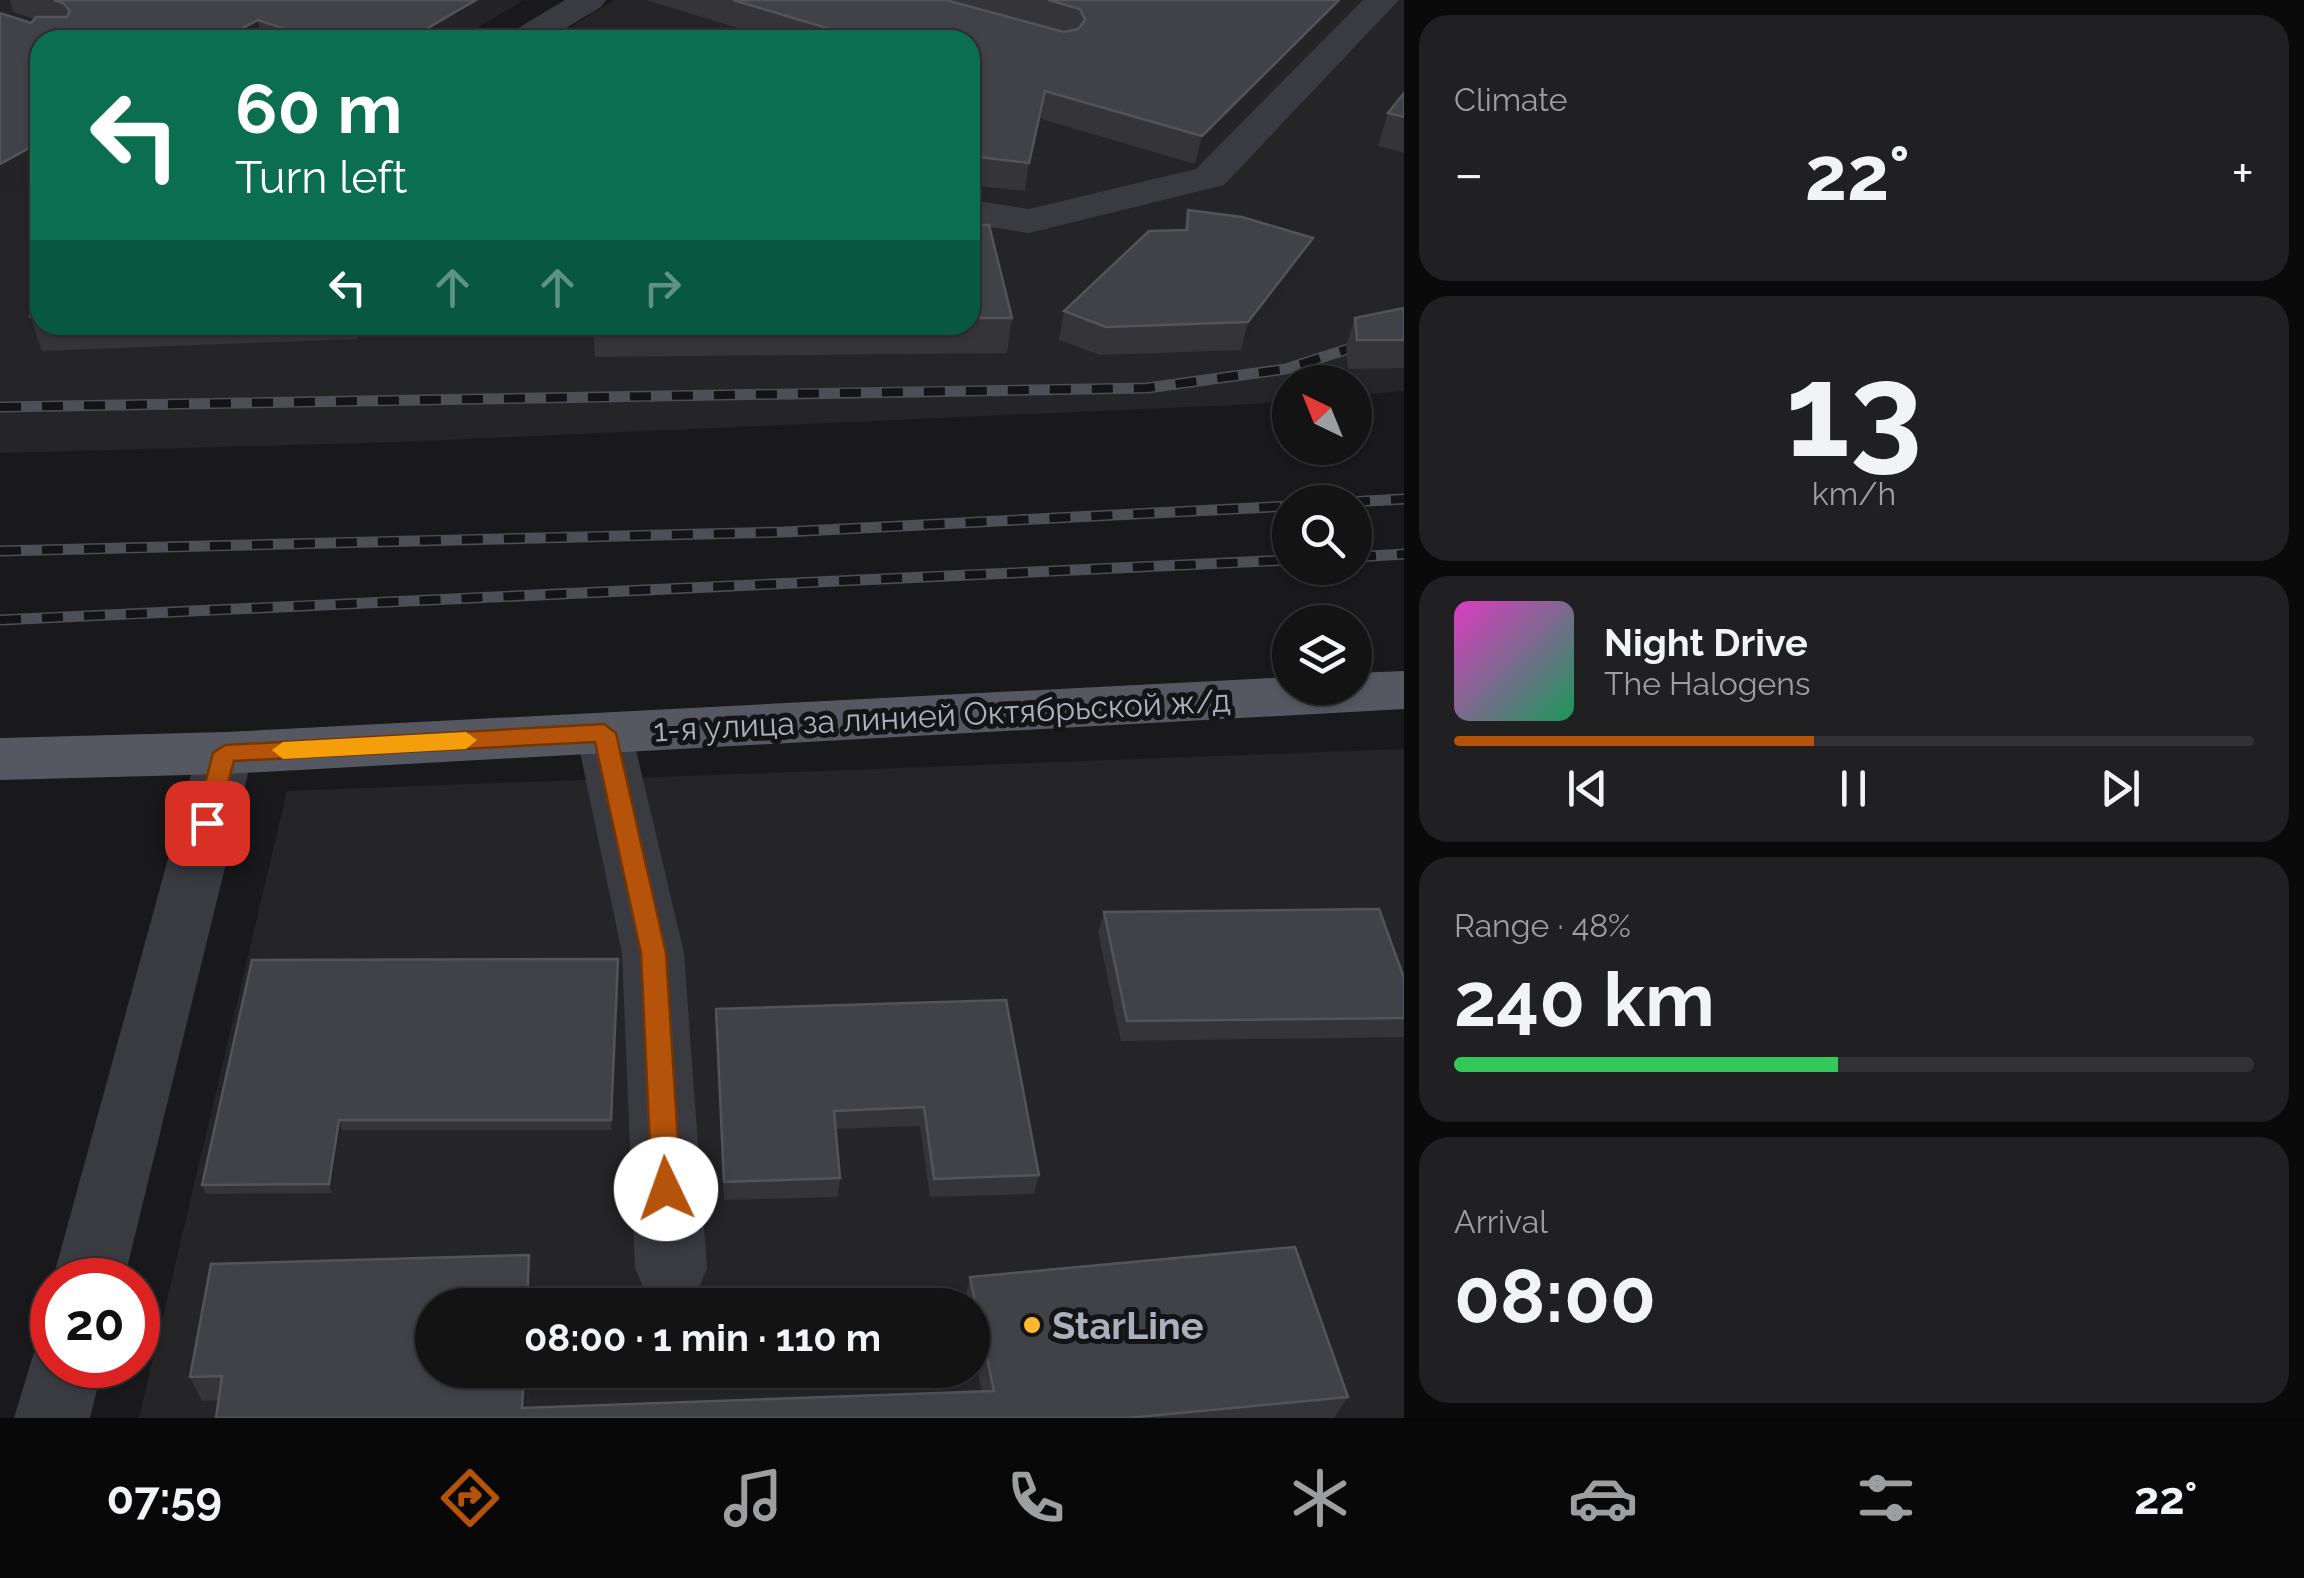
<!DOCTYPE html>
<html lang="en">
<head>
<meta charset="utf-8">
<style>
  :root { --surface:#131314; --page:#202022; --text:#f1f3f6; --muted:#9d9ea0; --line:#323234; --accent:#b45309 }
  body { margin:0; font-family:Raleway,sans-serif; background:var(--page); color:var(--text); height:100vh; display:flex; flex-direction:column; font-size:38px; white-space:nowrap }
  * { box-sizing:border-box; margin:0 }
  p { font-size:32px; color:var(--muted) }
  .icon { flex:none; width:55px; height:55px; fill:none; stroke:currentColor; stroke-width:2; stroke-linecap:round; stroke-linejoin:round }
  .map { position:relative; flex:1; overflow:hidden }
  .panel { display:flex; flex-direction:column; gap:15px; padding:15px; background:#0a0a0b; width:900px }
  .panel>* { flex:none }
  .guide { position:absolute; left:30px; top:30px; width:950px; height:305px; border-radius:30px; box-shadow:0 2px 8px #0004,0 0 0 2px var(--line); background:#0b6e4f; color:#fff; overflow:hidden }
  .needle { width:65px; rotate:317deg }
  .controls { position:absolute; left:1272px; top:365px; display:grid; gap:20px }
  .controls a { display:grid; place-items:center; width:100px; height:100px; border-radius:50%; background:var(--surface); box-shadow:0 2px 8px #0004,0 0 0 2px var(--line); font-size:50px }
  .speed { position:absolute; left:30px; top:1258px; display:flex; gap:20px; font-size:50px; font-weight:700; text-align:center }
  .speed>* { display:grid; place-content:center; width:130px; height:130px; border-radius:50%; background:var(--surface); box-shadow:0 2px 8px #0004,0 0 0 2px var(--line); line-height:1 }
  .speed .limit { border:15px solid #d22; background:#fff; color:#111 }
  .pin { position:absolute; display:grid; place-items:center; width:85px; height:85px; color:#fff; margin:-42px; border-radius:20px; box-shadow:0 5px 15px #0006 }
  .me { position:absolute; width:110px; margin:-55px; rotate:357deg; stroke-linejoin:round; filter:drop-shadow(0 0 8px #0008) }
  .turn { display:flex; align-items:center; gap:35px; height:210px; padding:0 40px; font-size:45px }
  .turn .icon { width:130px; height:130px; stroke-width:2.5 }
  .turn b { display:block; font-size:70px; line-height:85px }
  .lanes { display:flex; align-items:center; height:95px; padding:0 40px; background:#0003; justify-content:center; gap:50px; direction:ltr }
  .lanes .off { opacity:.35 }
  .big { font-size:75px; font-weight:700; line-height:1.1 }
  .panel .widget { flex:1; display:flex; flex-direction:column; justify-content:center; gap:15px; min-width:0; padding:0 35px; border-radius:30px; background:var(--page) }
  .panel .dial { align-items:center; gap:0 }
  .dial b { font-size:130px; line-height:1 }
  .song { display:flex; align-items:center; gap:30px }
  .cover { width:120px; height:120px; border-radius:15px; background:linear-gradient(135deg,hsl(310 70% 55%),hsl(150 70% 35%)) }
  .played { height:10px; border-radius:5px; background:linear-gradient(90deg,var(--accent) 45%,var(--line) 45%) }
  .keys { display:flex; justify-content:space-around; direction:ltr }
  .heat { display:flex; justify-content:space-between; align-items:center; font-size:55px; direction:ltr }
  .charge { height:15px; border-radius:8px; background:linear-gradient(90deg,#34c759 48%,var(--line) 0) }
  .trip { position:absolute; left:415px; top:1288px; width:575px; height:100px; border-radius:50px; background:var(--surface); box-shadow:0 2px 8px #0004,0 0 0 2px var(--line); font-weight:700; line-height:100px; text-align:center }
  .menu { display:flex; height:160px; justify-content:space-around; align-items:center; background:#080808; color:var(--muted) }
  .menu .icon { width:70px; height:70px }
  .menu .active { color:var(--accent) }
  .menu b { font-size:45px; color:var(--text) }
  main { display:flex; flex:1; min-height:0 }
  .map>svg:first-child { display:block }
  .built { fill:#252528; fill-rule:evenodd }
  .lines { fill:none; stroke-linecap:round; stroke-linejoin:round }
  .minor { fill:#3a3b41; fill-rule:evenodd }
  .major { fill:#555860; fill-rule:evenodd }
  .rail-far1-casing { stroke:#4c4f56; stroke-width:8 }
  .rail-casing { stroke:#4c4f56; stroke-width:11 }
  .rail-far1 { stroke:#141416; stroke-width:5; stroke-dasharray:15; stroke-linecap:butt }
  .rail { stroke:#141416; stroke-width:8; stroke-dasharray:21; stroke-linecap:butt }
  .wall { fill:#353539 }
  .shaded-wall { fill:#242427 }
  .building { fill:#414247; stroke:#525459; stroke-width:2.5 }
  .route { fill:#b45309; stroke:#753606; stroke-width:2.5 }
  .slow { fill:#f59e0b }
  .poi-dot { fill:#ffb92e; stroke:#141416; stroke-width:4 }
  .labels { text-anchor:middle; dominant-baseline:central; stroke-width:10; stroke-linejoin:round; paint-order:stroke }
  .street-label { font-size:32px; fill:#aab0bc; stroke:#141416 }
  .near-poi-label { font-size:38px; font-weight:bold; fill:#aab0bc; stroke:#141416; text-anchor:start }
</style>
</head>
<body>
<main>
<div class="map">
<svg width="1404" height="1418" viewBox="0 0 1404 1418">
  <rect width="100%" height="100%" fill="#19191b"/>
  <g class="built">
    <path d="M0,0H36L40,40V325H970V40H550L614,0H881L1206,87L1292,0H1404V391L1355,395V382H1290V401L1235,405L398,442L0,453Z"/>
    <path d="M1404,749V1418H139L287,791ZM432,1305H972V1370H432Z"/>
  </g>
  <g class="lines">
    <g class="minor">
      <path d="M565,0H606L601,7L546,40H505L510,33Z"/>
      <path d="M1363,0H1399L1224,185L1029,233L970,224V200L1029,209L1196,169Z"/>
      <path d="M604,713L624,719L632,733L684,953L707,1268L697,1292L671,1302L645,1292L635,1268L622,953L576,733L584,719Z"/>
      <path d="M225,732L245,738L253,753L124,1280L52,1282L197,753L205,738Z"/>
      <path d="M52,1333V1365H103L90,1418H14L38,1339Z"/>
    </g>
    <path class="major" d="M1404,671V709L225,774L0,780V738L225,732L1290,677V688H1355V673Z"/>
    <defs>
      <path id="rail-far1" d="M1346,350L1404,331"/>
      <g id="rail">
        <path d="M0,407L1147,388L1286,369L1354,347"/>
        <path d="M1349,502L1404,499"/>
        <path d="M0,551L784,532L1290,506"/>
        <path d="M1355,557L1404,554"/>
        <path d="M0,620L1290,560"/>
      </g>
    </defs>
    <use href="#rail-far1" class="rail-far1-casing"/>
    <use href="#rail" class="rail-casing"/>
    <use href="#rail-far1" class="rail-far1"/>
    <use href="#rail" class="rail"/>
  </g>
  <g class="wall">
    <path d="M10,0H523L456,40H40V175L0,198V13L31,23L35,19L13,12Z"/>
    <path d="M646,0H946L1011,17L950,0H1358L1195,164L1041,119L1025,191L970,185V40H777Z"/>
    <path d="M1404,93V153L1378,146L1388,113Z"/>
    <path d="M1188,210L1313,238L1305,266L1241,350L1100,355L1059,340L1064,311L1184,230Z"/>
    <path d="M970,225L1012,318L1007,353L595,357L593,325H970Z"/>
    <path d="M40,288V325H358L357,339L42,351L30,316Z"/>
    <path d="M1404,308V368L1348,369L1346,346L1355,318Z"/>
    <path d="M1104,912L1404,978V1037L1121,1041L1098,932Z"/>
    <path d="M618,959L612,1130H342L332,1193L206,1194L202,1185Z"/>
    <path d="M1006,1000L1039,1175L1034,1194L930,1197L920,1126L835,1129L840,1178L838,1197L724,1200L716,1009Z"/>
    <path d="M529,1255L532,1281V1305H432V1370H529L528,1408L982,1392L972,1345V1305H964V1302L970,1277L1348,1397L1334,1418H216L219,1400L202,1401L190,1377Z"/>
  </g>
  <g class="shaded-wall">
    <path d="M476,0H523L456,40H407Z"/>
    <path d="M1339,0H1358L1195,164L1202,136Z"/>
    <path d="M258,20L261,40H220Z"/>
    <path d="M1045,91L1041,119L1025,191L1029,163Z"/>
    <path d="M40,142V175L0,198V164Z"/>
    <path d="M1313,238L1305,266L1241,350L1248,322Z"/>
    <path d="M618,959V970L612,1130L611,1120Z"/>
    <path d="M339,1120L342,1130L332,1193L329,1184Z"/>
    <path d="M529,1255L532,1281V1305H527Z"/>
    <path d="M524,1370H529L527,1418L522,1408Z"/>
  </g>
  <g class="building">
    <path d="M54,0H476L407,40H318L258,20L220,40H40V142L0,164V13L31,23L36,17H67L70,11L63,3Z"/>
    <path d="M733,0H946L1064,32L1078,29L1085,20L1080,9L1048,0H1339L1202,136L1045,91L1029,163L970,156V40H867Z"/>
    <path d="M1404,93V117L1388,113Z"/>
    <path d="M1188,210L1242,217L1313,238L1248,322L1106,327L1064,311L1149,231L1187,230Z"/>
    <path d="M970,225H989L1012,318H970Z"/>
    <path d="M40,288V316H30Z"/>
    <path d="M1404,308V340H1357L1355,318Z"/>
    <path d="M1379,909L1404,978V1018L1127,1021L1104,912Z"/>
    <path d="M618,959L611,1120H339L329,1184L202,1185L252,960Z"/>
    <path d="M1006,1000L1039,1175L934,1179L924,1107L834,1111L840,1178L724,1182L716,1009Z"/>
    <path d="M1295,1247L1348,1397L1127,1418H216L222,1376L190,1377L211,1264L529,1255L527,1305H432V1370H524L522,1408L994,1391L970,1277Z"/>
  </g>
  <path class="route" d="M604,724L616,733L666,953L681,1189L677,1199L666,1202L656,1199L652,1189L641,953L595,742L234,761L215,830H198L195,823L213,753L225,745Z"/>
  <path class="slow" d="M466,732L477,740L466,749L283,759L272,750L283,742Z"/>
  <circle class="poi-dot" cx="1032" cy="1325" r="10"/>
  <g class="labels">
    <g class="street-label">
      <text transform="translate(942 715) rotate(-3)">1-я улица за линией Октябрьской ж/д</text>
    </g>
    <g class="near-poi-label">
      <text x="1052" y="1325">StarLine</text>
    </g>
  </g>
</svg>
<div class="controls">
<a><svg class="needle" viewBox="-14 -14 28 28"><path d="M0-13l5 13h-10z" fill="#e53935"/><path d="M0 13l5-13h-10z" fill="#9d9ea0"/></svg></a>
<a><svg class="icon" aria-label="search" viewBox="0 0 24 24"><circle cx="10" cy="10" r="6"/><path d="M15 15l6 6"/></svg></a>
<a><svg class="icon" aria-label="layers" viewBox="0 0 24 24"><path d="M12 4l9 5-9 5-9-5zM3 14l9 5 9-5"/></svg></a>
</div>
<div class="speed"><div class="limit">20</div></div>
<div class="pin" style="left:207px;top:823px;background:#d93025"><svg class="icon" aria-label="arrive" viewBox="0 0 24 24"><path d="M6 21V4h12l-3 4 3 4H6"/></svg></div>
<svg class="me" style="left:666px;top:1189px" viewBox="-20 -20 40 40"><circle r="19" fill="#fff"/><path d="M0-13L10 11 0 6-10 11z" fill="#b45309"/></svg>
<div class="trip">08:00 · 1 min · 110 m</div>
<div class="guide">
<div class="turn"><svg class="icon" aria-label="left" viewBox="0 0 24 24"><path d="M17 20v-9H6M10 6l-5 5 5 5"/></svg><div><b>60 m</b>Turn left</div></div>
<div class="lanes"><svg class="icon" aria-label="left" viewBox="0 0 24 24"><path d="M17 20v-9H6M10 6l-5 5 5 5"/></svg><svg class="icon off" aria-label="ahead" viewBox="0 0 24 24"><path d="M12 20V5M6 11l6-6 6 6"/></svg><svg class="icon off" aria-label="ahead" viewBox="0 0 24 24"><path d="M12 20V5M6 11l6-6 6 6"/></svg><svg class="icon off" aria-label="right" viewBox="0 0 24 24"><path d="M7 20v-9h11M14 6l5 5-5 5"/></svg></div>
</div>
</div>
<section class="panel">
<div class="widget"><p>Climate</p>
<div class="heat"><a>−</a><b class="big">22°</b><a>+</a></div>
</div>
<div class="widget dial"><b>13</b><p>km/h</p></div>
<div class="widget">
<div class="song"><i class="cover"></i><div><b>Night Drive</b><p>The Halogens</p></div></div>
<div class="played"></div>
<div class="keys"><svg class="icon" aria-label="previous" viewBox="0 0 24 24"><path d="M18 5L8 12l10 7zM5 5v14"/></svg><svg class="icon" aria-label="pause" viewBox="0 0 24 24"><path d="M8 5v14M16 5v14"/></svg><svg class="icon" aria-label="next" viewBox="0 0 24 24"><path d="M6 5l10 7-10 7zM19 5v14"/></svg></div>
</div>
<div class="widget"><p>Range · 48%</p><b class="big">240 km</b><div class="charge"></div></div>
<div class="widget"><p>Arrival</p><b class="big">08:00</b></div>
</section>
</main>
<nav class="menu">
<b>07:59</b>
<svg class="icon active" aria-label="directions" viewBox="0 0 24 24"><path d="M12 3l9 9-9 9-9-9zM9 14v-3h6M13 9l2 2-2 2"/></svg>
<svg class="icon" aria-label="music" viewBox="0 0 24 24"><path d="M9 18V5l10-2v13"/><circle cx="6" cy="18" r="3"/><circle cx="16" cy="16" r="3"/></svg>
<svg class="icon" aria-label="phone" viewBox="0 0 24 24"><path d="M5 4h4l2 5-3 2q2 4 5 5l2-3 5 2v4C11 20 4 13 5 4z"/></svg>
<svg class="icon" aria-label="climate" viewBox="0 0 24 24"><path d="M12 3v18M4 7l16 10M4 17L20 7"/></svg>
<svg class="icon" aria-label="car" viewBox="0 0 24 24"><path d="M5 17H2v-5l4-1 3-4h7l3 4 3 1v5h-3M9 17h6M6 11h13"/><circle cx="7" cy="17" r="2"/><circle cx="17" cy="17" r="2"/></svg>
<svg class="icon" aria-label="filters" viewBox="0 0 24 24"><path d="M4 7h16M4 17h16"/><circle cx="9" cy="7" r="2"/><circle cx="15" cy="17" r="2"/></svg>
<b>22°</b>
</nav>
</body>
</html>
